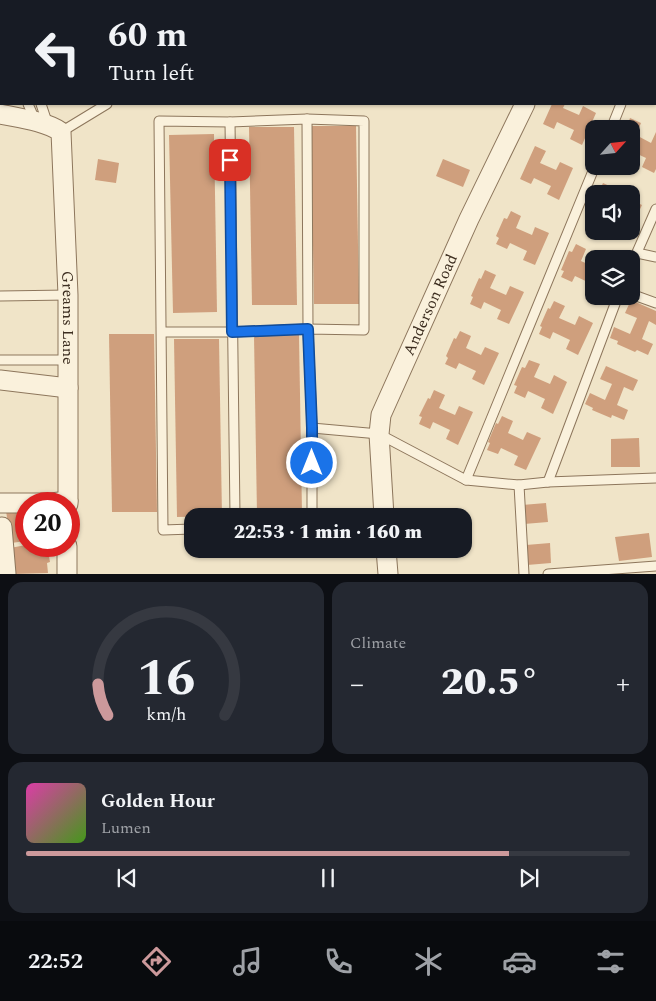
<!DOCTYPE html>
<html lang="en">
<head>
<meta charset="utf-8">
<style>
  :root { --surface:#171b24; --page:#242831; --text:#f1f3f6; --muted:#9ea1a6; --line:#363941; --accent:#cc999b }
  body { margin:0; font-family:Spectral,serif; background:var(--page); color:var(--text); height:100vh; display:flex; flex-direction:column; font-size:19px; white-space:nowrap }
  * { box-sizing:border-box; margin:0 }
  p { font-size:16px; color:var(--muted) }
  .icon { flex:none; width:28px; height:28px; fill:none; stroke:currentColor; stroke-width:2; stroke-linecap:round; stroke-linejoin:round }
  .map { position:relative; height:574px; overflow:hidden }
  .details { display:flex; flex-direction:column; gap:8px; padding:8px; background:#0d0f14; flex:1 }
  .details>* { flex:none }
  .banner { position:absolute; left:0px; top:0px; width:656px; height:105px; box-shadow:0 1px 4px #0004; background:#171b24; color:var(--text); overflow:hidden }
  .needle { width:32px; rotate:63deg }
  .controls { position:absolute; left:585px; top:120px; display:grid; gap:10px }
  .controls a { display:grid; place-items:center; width:55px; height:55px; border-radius:10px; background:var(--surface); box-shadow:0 1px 4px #0004; font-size:25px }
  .speed { position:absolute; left:15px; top:492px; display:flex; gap:10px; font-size:25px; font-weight:700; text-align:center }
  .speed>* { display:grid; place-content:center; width:65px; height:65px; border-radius:50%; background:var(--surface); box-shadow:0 1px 4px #0004; line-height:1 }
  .speed .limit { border:8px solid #d22; background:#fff; color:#111 }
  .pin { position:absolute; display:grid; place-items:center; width:42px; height:42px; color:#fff; margin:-21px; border-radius:10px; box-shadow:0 2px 8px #0006 }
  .me { position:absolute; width:55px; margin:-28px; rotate:0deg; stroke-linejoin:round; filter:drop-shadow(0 0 4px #0008) }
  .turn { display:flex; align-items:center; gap:18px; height:105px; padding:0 25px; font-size:22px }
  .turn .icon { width:65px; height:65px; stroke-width:2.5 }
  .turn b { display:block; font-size:35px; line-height:42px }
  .big { font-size:38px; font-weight:800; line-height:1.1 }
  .details .widget { flex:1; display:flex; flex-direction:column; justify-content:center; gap:8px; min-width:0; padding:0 18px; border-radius:15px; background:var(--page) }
  .details .dial { align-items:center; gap:0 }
  .dial svg { height:130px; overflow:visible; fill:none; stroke:var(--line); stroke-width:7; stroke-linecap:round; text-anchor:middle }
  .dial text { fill:var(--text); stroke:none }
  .song { display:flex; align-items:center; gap:15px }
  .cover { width:60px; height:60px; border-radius:8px; background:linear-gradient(135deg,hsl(320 70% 55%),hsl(100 70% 35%)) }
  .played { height:5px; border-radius:2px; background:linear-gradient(90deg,var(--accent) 80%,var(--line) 80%) }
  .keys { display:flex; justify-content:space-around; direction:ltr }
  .heat { display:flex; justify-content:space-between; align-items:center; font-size:28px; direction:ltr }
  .details .tiles { flex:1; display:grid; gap:8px; grid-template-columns:1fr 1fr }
  .widget:last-child { grid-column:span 2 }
  .trip { position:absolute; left:184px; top:508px; width:288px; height:50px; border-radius:15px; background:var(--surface); box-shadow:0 1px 4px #0004; font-weight:800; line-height:50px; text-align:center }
  .dock { display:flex; height:80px; justify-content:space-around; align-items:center; background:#090b0e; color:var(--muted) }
  .dock .icon { width:35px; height:35px }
  .dock .active { color:var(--accent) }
  .dock b { font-size:22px; color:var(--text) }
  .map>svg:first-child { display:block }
  .building { fill:#cf9f7d }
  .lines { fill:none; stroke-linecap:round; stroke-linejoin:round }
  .lane-casing { stroke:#8d765c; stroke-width:11 }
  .street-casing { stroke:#8d765c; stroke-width:21 }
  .lane { stroke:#faf1dc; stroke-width:9 }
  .street { stroke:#faf1dc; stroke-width:19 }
  .route-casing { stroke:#114b97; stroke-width:12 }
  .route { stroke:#1a73e8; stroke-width:9 }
  .labels { text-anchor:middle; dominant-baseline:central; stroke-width:4.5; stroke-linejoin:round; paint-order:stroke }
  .street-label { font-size:16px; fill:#3d2e20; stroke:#f7eed8 }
</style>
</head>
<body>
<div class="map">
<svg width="656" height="574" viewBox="0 0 656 574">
  <rect width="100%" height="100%" fill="#f0e4c8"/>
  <g class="building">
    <path d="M552,104H565L563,108L579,115L583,106L596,113L582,145L570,139L574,130L557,122L554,129L543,124Z"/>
    <path d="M630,118L641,123L636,135L651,143L656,132V169L654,173L642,167L646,158L631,151V129H626Z"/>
    <path d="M311,126H356L359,304H314Z"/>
    <path d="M249,127H294L297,305H252Z"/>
    <path d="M214,134L217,312L173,313L169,135Z"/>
    <path d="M535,146L546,151L540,163L556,170L560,162L573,168L559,200L547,194L551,186L534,178L531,184L520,179Z"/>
    <path d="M98,159L119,163L116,183L95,180Z"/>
    <path d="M443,159L470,170L463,187L436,176Z"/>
    <path d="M603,183L614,188L611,194H598Z"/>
    <path d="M631,200L642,205L631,228Z"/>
    <path d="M594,203V219L588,216Z"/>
    <path d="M511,211L521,216L516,228L532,235L535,227L549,233L535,265L523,260L527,251L510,243L507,249L496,244L499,238L496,236L504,218L507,219Z"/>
    <path d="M615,231H630L627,237Z"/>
    <path d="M576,244L586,249L581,261L594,267V295L588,293L592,284L575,276L572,282L561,277L564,271L561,270L569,251L572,252Z"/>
    <path d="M485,270L496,275L490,288L506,295L510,286L524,292L509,324L497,319L501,310L484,302L481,309L470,304L473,297L471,296L479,278L481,279Z"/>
    <path d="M631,300L656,311V325L649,321L642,339L653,344L648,355L637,350L635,352L617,344L618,341L610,338L614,327L630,334L637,318L625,313Z"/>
    <path d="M554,301L565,306L559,318L575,325L579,316L593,323L578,355L566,349L570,340L553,332L550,339L539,334L542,327L540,326L548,308L550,309Z"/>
    <path d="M460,331L471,336L466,348L481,355L485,347L499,353L484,385L472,379L476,371L459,363L456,369L445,364L448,358L446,356L454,338L456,339Z"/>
    <path d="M109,334H154L157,512H112Z"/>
    <path d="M299,335L302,513L257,514L254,336Z"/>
    <path d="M174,339H219L222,516L177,517Z"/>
    <path d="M529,360L540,364L534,377L550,384L554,375L567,382L553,414L541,408L545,399L528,391L525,398L514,393L517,386L514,385L522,367L525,368Z"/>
    <path d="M606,366L638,380L633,391L624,387L617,405L628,410L624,420L612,415L611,418L592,410L593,408L585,404L590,393L605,400L612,384L600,379Z"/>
    <path d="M434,390L445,395L439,408L455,415L459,406L473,412L458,445L446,439L450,430L433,422L430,429L419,424L422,417L419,416L428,398L430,399Z"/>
    <path d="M502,416L513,421L508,433L523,440L527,432L541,438L526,470L514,465L518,456L501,448L498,454L487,450L490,443L488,442L496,423L498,424Z"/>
    <path d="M639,438L640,467H611V439Z"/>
    <path d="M546,503L548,522L524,524L522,505Z"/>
    <path d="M26,508V541L11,543L6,511Z"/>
    <path d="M649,533L652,557L619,561L615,537Z"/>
    <path d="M550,543L551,563L527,565L526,545Z"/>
    <path d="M26,545L47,546L50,562L47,563L48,573L14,574L10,548Z"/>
  </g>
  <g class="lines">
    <defs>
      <g id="lane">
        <path d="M221,0V1"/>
        <path d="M0,17L1,20"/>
        <path d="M655,21L656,19"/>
        <path d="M28,104L35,120"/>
        <path d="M41,104L48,125"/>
        <path d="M307,119L308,329L312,428V516"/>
        <path d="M230,122L235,516"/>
        <path d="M611,129L621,104"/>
        <path d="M61,132L107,104"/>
        <path d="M637,253L656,257"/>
        <path d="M631,266L656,209"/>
        <path d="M631,294L656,303"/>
        <path d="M0,296L68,295"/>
        <path d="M161,332H232L308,329L364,330V121L307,119L230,122L159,121L163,530L192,529"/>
        <path d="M0,360H68"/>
        <path d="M312,428L379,434L466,480L519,485L548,482L656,478"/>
        <path d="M466,480L595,166"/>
        <path d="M548,482L618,296"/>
        <path d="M519,485L524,574"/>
        <path d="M548,574L656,566"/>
      </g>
      <g id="street">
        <path d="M568,1V0"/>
        <path id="s1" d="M0,114C19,118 45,121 61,132L68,295V504"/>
        <path d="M0,380L68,388"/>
        <path d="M0,503H51L68,501"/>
        <path id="s2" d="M384,516L379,434L381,415L469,219L525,104"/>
        <path d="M2,527L6,574"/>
        <path d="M386,549L388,574"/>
        <path d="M67,574V546"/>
      </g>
    </defs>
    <use href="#lane" class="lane-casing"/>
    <use href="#street" class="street-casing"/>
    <use href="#lane" class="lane"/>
    <use href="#street" class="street"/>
  </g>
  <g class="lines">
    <defs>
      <path id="route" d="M230,160L232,332L308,329L312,428V463"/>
    </defs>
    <use href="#route" class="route-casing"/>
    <use href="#route" class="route"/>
  </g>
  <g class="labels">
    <g class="street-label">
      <text stroke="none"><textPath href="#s2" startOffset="222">Anderson Road</textPath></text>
      <text stroke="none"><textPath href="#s1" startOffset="250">Greams Lane</textPath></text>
    </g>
  </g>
</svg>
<div class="controls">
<a><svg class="needle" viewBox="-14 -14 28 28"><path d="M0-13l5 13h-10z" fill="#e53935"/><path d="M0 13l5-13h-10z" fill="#9ea1a6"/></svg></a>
<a><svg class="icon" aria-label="sound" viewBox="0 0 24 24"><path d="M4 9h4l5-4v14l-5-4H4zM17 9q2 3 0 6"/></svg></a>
<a><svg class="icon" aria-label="layers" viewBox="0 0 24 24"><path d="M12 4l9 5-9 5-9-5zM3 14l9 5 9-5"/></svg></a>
</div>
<div class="speed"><div class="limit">20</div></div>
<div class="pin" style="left:230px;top:160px;background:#d93025"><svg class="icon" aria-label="arrive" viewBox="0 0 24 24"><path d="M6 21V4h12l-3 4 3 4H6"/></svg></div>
<svg class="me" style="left:312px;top:463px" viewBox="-20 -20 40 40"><circle r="17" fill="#1a73e8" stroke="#fff" stroke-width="3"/><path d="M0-11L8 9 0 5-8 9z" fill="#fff"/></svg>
<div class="trip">22:53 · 1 min · 160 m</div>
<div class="banner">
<div class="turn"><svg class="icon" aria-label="left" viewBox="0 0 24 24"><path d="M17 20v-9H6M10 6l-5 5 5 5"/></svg><div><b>60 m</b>Turn left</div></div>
</div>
</div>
<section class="details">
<div class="tiles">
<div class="widget dial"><svg viewBox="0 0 100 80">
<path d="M14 69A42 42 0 1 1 86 69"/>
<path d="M14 69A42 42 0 0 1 8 50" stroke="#cc999b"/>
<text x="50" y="56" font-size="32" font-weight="700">16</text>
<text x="50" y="72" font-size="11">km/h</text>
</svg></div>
<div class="widget"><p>Climate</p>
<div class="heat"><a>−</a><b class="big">20.5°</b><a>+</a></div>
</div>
<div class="widget">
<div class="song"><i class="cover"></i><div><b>Golden Hour</b><p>Lumen</p></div></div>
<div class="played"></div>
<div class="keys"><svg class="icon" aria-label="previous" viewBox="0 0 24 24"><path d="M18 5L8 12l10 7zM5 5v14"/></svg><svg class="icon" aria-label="pause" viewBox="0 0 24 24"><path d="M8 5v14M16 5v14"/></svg><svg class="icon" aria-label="next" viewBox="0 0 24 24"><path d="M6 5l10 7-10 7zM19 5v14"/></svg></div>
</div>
</div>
</section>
<nav class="dock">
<b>22:52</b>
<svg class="icon active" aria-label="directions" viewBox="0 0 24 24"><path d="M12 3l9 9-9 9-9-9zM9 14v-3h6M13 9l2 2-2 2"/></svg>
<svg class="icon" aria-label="music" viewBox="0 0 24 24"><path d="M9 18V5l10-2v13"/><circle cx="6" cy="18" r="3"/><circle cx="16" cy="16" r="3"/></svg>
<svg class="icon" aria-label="phone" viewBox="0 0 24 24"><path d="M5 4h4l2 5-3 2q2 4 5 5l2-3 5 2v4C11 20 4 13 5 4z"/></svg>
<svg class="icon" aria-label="climate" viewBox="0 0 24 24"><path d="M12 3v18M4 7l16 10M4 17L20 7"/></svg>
<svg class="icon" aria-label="car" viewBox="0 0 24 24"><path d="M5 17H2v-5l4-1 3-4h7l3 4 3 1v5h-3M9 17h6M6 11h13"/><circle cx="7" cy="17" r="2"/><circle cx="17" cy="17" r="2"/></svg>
<svg class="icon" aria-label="filters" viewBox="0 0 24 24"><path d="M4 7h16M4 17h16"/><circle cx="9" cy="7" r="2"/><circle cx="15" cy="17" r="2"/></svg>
</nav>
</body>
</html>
